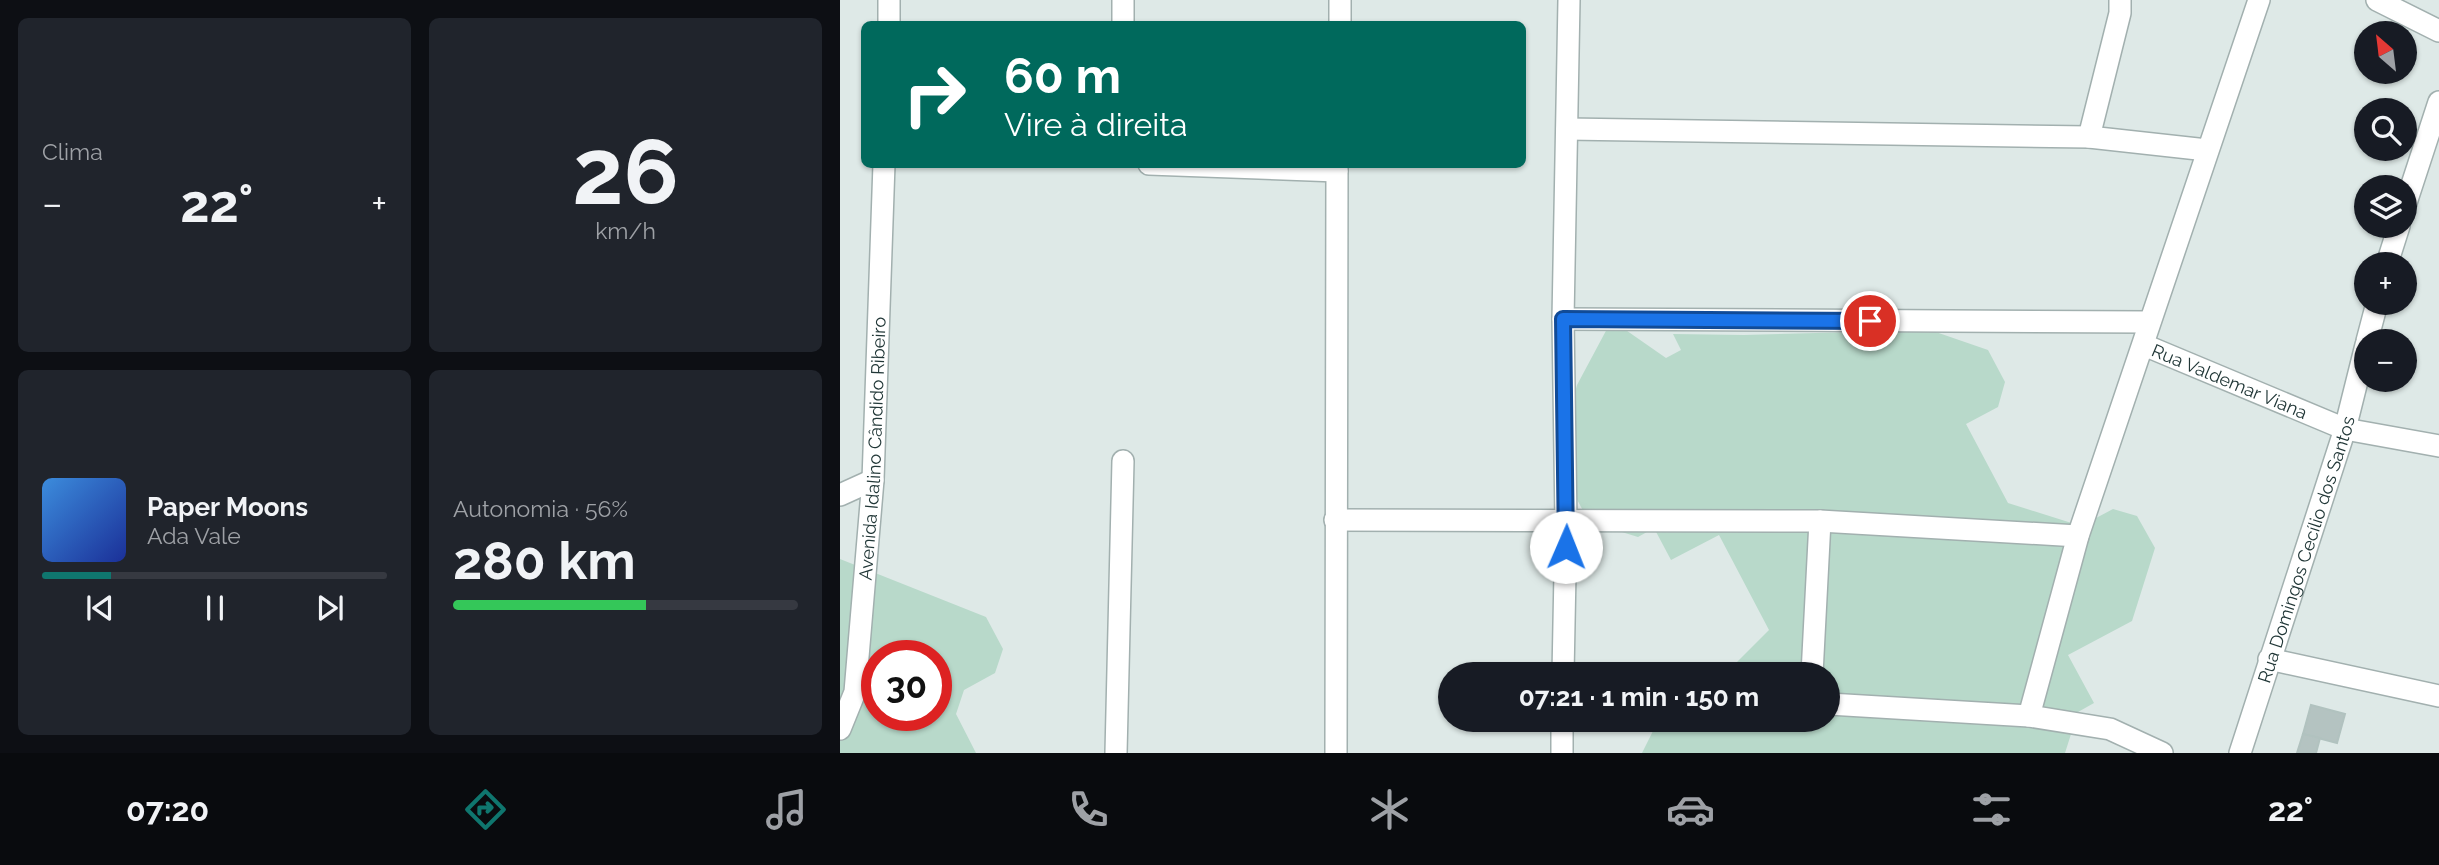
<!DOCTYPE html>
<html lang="pt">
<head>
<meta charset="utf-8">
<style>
  :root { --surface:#171b24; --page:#20242c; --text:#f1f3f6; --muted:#9ea1a6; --line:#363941; --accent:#0f766e }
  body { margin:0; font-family:Raleway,sans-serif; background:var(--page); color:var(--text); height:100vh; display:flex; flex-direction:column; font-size:26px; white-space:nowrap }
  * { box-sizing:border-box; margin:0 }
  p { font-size:23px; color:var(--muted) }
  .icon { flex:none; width:38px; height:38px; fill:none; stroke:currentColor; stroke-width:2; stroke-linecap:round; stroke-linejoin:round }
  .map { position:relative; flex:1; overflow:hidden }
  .sheet { display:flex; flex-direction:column; gap:18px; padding:18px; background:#0d0f14; width:840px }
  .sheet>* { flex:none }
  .hud { position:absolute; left:21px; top:21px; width:665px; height:147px; border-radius:10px; box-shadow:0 2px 5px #0004; background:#00695c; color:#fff; overflow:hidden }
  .needle { width:46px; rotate:332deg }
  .buttons { position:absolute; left:1514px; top:21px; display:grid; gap:14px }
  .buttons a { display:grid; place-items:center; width:63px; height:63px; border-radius:50%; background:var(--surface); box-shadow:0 2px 5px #0004; font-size:35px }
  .speed { position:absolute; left:21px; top:640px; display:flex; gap:14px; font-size:35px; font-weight:700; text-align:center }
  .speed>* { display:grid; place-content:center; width:91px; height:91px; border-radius:50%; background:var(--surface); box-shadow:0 2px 5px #0004; line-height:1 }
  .speed .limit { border:10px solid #d22; background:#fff; color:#111 }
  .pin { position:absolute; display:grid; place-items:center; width:60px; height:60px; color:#fff; margin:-30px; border:4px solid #fff; border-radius:50%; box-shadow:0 2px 7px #0007 }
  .me { position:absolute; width:77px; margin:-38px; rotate:1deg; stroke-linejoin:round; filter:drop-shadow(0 0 5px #0008) }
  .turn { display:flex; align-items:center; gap:24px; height:147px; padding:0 28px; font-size:32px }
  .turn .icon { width:91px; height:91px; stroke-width:2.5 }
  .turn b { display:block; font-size:49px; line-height:60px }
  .big { font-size:52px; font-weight:700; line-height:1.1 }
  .sheet .widget { flex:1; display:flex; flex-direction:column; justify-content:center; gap:10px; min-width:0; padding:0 24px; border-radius:10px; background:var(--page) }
  .sheet .dial { align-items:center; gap:0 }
  .dial b { font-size:91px; line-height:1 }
  .song { display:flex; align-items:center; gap:21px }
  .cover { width:84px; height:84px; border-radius:10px; background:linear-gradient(135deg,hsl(210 70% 55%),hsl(230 70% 35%)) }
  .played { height:7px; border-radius:4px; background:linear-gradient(90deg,var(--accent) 20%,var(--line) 20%) }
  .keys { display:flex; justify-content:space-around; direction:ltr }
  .heat { display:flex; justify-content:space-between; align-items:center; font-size:38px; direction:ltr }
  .charge { height:10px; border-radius:5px; background:linear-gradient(90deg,#34c759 56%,var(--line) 0) }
  .sheet .tiles { flex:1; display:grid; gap:18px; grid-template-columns:repeat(2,1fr) }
  .trip { position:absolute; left:598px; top:662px; width:402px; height:70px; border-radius:35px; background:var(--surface); box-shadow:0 2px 5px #0004; font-weight:700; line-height:70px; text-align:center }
  .tab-bar { display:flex; height:112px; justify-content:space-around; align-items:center; background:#090b0e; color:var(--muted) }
  .tab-bar .icon { width:49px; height:49px }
  .tab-bar .current { color:var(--accent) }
  .tab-bar b { font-size:32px; color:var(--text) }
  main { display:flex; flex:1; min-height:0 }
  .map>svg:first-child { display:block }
  .green { fill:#b8d9ca; fill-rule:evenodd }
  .building { fill:#b4c3c1; stroke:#b1c2bf; stroke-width:2 }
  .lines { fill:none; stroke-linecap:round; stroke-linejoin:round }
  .minor-casing { stroke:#a2b0af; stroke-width:24 }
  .minor { stroke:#fff; stroke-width:21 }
  .route-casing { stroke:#114b97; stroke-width:18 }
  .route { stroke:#1a73e8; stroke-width:12 }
  .labels { text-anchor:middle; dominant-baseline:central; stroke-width:5; stroke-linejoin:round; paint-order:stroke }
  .street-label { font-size:18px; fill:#213737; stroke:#eef6f4 }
</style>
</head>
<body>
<main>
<section class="sheet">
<div class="tiles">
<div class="widget"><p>Clima</p>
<div class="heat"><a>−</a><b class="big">22°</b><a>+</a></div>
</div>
<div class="widget dial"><b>26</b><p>km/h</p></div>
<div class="widget">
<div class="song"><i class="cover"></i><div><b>Paper Moons</b><p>Ada Vale</p></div></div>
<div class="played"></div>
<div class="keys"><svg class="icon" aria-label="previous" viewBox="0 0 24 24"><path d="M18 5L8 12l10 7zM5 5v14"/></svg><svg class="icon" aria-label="pause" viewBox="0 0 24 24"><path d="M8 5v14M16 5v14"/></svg><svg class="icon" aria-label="next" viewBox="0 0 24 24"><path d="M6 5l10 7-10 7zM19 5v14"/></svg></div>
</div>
<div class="widget"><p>Autonomia · 56%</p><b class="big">280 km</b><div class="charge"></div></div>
</div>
</section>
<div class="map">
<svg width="1599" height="753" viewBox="0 0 1599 753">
  <rect width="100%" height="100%" fill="#dee9e7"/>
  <g class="green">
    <path d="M780,326L826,358L841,350L833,334L904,335L1090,330L1148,350L1165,382L1158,407L1126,424L1168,503L1241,526L1273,509L1297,516L1315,548L1292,621L1228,655L1254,703L1238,712L1225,753H802L819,719H989V674H885L929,630L879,535L831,560L814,528L798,537L749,522L732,490L730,409L737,385L768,327Z"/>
    <path d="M0,559L146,617L163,649L155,673L124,690L116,714L136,753H0ZM37,656H96V716H37Z"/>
  </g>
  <g class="building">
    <path d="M1471,705L1505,714L1497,743L1463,734Z"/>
    <path d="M1463,734L1480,738L1476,753H1457Z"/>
  </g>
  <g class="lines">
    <defs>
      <g id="minor">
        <path d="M1537,0L1599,31"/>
        <path d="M49,24V0"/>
        <path d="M283,24V0"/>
        <path d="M500,24V0"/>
        <path d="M727,129L1249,137L1367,150"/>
        <path d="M1249,137L1280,13V0"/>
        <path d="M309,164L497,171"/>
        <path d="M1564,209L1599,102"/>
        <path d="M1547,264L1559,226"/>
        <path d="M723,319L1309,322"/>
        <path d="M1527,341L1537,303"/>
        <path id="s1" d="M1304,345L1505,429L1599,446"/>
        <path d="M0,495L33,480"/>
        <path d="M495,520L980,521L1238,536"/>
        <path d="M1429,659L1599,696"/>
        <path d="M723,674L726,522L723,319L729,0"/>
        <path d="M972,674L980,521"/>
        <path d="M989,704L1189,716L1270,729L1322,753"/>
        <path d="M1189,716L1238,536L1419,0"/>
        <path id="s2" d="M0,729L15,692L33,480L44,164"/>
        <path d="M276,753L283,461"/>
        <path d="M496,753L497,164"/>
        <path d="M722,753V719"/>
        <path id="s3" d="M1400,753L1505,429L1526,345"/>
      </g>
    </defs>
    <use href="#minor" class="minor-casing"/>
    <use href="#minor" class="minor"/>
  </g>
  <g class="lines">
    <defs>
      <path id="route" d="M726,547L723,319L1030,321"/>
    </defs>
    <use href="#route" class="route-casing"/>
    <use href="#route" class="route"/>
  </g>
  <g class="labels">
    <g class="street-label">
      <text stroke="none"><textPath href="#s1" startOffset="93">Rua Valdemar Viana</textPath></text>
      <text stroke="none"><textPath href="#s2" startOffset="284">Avenida Idalino Cândido Ribeiro</textPath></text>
      <text stroke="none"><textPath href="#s3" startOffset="214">Rua Domingos Cecílio dos Santos</textPath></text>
    </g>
  </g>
</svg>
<div class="buttons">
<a><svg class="needle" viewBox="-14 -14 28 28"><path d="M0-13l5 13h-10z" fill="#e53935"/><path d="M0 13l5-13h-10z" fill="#9ea1a6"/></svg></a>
<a><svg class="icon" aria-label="search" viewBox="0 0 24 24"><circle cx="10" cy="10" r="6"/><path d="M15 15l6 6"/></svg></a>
<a><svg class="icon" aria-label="layers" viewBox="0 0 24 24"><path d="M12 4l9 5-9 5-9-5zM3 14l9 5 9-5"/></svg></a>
<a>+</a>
<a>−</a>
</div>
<div class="speed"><div class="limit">30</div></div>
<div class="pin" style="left:1030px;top:321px;background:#d93025"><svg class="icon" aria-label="arrive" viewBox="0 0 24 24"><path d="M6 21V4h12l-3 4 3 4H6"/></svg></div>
<svg class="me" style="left:726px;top:547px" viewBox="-20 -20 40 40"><circle r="19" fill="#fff"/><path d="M0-13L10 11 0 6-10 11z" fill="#1a73e8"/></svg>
<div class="trip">07:21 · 1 min · 150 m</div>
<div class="hud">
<div class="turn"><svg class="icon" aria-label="right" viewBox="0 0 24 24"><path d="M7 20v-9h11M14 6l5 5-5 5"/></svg><div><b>60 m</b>Vire à direita</div></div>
</div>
</div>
</main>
<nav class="tab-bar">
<b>07:20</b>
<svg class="icon current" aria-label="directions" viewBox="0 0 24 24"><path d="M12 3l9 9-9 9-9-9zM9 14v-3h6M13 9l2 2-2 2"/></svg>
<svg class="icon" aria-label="music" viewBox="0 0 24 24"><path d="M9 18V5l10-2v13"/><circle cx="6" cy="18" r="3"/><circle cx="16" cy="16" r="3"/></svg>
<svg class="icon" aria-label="phone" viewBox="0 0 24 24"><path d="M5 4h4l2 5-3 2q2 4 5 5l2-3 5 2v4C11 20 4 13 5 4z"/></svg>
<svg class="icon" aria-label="climate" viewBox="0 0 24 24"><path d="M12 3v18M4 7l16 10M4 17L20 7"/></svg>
<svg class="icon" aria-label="car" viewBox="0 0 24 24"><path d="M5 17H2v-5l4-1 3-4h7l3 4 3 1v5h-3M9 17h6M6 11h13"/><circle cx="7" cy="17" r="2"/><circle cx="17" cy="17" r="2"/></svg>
<svg class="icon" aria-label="filters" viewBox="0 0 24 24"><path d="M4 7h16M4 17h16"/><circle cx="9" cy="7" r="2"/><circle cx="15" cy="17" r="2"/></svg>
<b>22°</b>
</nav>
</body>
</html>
